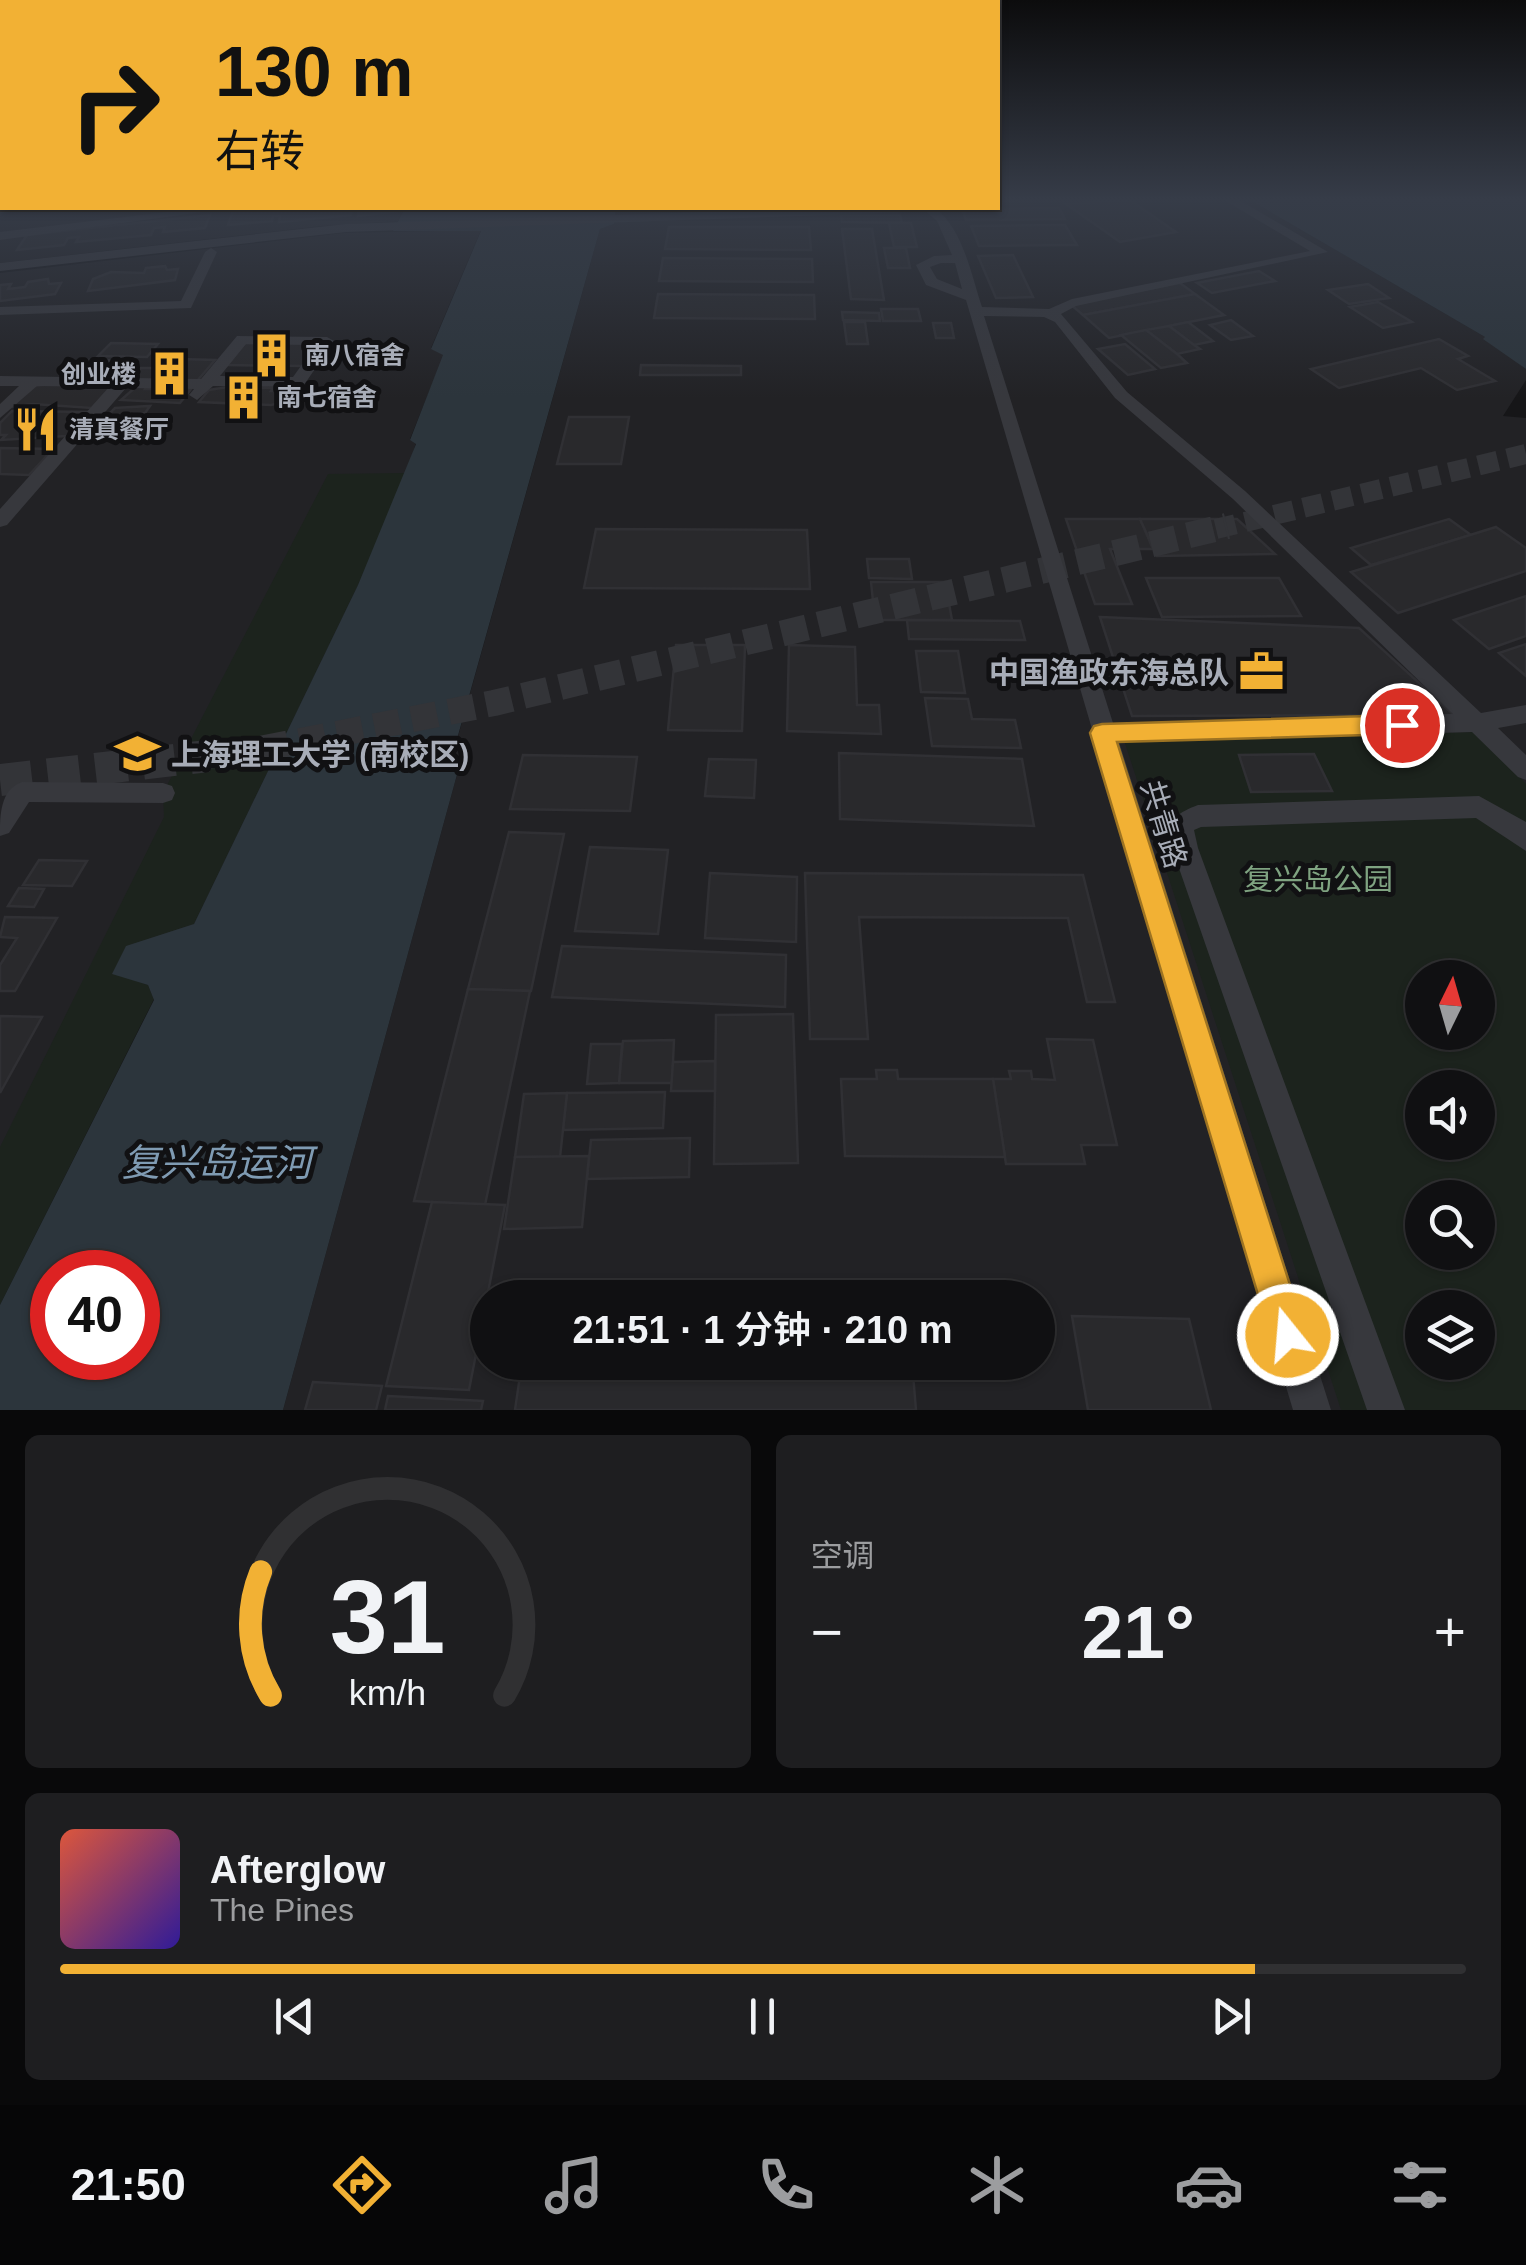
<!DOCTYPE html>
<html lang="zh">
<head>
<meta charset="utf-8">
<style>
  :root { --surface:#101012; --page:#1e1e20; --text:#f1f3f6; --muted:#9c9d9f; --line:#303032; --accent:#f2b134 }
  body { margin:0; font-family:Arial,"Noto Sans SC",sans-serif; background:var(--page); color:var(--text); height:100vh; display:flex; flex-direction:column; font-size:38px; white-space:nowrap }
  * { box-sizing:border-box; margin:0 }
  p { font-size:32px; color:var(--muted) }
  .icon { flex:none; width:55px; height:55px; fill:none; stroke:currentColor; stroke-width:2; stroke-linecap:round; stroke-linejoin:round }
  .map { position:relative; height:1410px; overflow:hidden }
  .side { display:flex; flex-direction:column; gap:25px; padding:25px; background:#09090a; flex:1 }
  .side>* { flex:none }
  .guide { position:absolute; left:0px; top:0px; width:1000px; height:210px; box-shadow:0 2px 8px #0004,0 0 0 2px var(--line); background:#f2b134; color:#111; overflow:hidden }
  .needle { width:65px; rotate:5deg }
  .controls { position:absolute; left:1405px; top:960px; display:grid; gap:20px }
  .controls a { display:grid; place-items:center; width:90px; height:90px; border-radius:50%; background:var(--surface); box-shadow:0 2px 8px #0004,0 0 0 2px var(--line); font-size:50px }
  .speed { position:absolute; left:30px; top:1250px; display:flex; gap:20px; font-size:50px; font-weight:700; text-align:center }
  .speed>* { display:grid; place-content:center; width:130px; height:130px; border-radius:50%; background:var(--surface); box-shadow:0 2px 8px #0004,0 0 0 2px var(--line); line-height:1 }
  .speed .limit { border:15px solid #d22; background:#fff; color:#111 }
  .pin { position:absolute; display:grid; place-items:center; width:85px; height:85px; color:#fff; margin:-42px; border:5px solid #fff; border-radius:50%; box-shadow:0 2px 10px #0007 }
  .me { position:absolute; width:110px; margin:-55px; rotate:343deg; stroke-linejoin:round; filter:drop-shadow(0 0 8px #0008) }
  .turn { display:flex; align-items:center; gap:35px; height:210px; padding:0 50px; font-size:45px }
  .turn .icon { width:130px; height:130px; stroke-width:2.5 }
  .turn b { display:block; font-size:70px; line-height:85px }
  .big { font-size:75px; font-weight:600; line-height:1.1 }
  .side .tile { flex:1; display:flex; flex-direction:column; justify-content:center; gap:15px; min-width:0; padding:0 35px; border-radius:15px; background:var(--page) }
  .side .dial { align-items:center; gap:0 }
  .dial svg { height:260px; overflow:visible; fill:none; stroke:var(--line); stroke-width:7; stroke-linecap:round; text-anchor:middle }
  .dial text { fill:var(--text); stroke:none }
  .song { display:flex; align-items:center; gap:30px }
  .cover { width:120px; height:120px; border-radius:15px; background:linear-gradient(135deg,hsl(10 70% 55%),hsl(250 70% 35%)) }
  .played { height:10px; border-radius:5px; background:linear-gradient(90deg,var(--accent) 85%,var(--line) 85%) }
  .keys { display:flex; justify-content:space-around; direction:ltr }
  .heat { display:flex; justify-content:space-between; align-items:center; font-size:55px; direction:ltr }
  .side .tiles { flex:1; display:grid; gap:25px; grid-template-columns:1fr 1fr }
  .tile:last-child { grid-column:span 2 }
  .trip { position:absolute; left:470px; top:1280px; width:585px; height:100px; border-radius:50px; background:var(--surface); box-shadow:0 2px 8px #0004,0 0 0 2px var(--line); font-weight:600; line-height:100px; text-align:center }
  .dock { display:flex; height:160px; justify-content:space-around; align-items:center; background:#060607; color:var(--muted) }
  .dock .icon { width:70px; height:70px }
  .dock .selected { color:var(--accent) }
  .dock b { font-size:45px; color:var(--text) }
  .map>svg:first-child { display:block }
  .built { fill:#222225; fill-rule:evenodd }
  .green { fill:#1c231d; fill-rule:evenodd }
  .water { fill:#2c353c; fill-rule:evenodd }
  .building { fill:#29292c; stroke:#303034; stroke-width:2.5 }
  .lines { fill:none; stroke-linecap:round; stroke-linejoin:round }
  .major-tunnel-far2 { stroke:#333438; stroke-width:20; stroke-dasharray:20 10; stroke-linecap:butt }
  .major-tunnel-far1 { stroke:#333438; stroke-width:26; stroke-dasharray:26 12; stroke-linecap:butt }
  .major-tunnel { stroke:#333438; stroke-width:32; stroke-dasharray:32 16; stroke-linecap:butt }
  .minor { fill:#37383d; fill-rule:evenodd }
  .route { fill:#f2b134; stroke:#9d7322; stroke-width:2.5 }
  .labels { text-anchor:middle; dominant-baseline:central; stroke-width:10; stroke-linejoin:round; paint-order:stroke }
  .far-poi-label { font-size:25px; font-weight:bold; fill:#a8adb8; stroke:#111113; text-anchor:start }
  .poi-label { font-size:30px; font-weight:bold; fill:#a8adb8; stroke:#111113; text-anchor:end }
  .street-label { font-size:30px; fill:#a8adb8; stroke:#111113 }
  .park-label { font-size:30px; fill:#7fa381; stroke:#111113 }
  .near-water-label { font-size:38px; font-style:italic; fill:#7f9bb3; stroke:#111113 }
</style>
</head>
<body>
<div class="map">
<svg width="1526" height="1410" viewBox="0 0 1526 1410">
  <rect width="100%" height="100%" fill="#161618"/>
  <g class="built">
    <path d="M0,200L2,208H421L403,212L398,221L321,226L0,263Z"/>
    <path d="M998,200H1250L1487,338L1526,369V380L1503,416L1526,418V1410H283L458,771L450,765L600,229L614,224L616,208H998ZM1422,978H1478V1032H1422ZM1422,1088H1478V1142H1422ZM1422,1198H1478V1252H1422ZM488,1298H1038V1362H488ZM1422,1308H1478V1362H1422Z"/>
    <path d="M481,230L431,348L444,355L410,439L416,443L406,474L358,585L194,924L113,973L0,1305V273L344,233Z"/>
  </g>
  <g class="green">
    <path d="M406,473L358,585L194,924L127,946L113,973L148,985L154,999L0,1305V1147L164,817L163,793L328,474Z"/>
    <path d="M1476,732L1526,784V1410H1341L1124,740ZM1422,978H1478V1032H1422ZM1422,1088H1478V1142H1422ZM1422,1198H1478V1252H1422ZM1422,1308H1478V1362H1422Z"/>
  </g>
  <g class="water">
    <path d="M1250,200H1526V369L1483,339L1485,337Z"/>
    <path d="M421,208H616L614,224L600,229L450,764L458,771L283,1410H0V1305L154,1000L148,985L112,974L126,946L194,924L358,585L416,444L410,440L443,355L431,349L481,231H393L403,212ZM52,1272H138V1358H52Z"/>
  </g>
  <g class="building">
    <path d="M1130,200L1176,232L1120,242L1066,204Z"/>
    <path d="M269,208H400V211L358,216L359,210H351V215L279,222L280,216H273L272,221L228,225L233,211Z"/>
    <path d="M1059,208L1065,219L966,220L962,209Z"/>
    <path d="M210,215L205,228L163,232L165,227L154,228L151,235L76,242L79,237L68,238L64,245L17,250L27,235Z"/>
    <path d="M841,215H900L902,223L842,222Z"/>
    <path d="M889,223H911L917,247H894Z"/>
    <path d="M1065,225L1077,245L979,246L971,226Z"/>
    <path d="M669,227H809L811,250L665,249Z"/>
    <path d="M842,229H872L884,300L851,299Z"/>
    <path d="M884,248H906L910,268H888Z"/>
    <path d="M1013,255L1033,297L996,298L978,256Z"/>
    <path d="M663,258L812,259L813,282L659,281Z"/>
    <path d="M165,266L167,270L178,269L175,280L88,291L93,279L111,272L144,273L146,268Z"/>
    <path d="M1259,271L1275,281L1212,293L1197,283Z"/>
    <path d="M48,279L49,284L61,283L55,294L0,301V285L11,284L8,289L25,287L28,282Z"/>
    <path d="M1180,283L1195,294L1083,315L1070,304Z"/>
    <path d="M1368,284L1389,298L1349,304L1328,290Z"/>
    <path d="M658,294L814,295L815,319L654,318Z"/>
    <path d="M1195,294L1224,315L1109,338L1083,315Z"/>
    <path d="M1378,302L1412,322L1383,328L1350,307Z"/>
    <path d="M881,309H918L921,321H883Z"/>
    <path d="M842,312L879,313L880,321L843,320Z"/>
    <path d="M1231,320L1253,336L1231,340L1210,325Z"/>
    <path d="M844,322H865L868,344H847Z"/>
    <path d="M1188,322L1213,341L1194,345L1169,326Z"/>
    <path d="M933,323H951L954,338H936Z"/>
    <path d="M1169,326L1194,345L1200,349L1177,354L1146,330Z"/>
    <path d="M1146,330L1177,354L1187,363L1161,368L1121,335Z"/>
    <path d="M1439,339L1468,356L1458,359L1495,381L1457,390L1421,368L1339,388L1311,369Z"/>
    <path d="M111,343L158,344L147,357L98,356Z"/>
    <path d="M245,343L317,344L304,366L227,365Z"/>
    <path d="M1125,344L1155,369L1128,375L1098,349Z"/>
    <path d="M178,359L215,360L197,381L130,380L141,368H170Z"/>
    <path d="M86,360H121L107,375H71Z"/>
    <path d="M641,365L741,366V375H640Z"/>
    <path d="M53,384L95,385L112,387L92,408L33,404L11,407L32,386Z"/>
    <path d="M137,386H147L145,389H191L180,403L121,400Z"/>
    <path d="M228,387L273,388L271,391H288L280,403L271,405L199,402L209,390Z"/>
    <path d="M150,406L145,413L107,419V416L115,408Z"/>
    <path d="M12,411L88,412L66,436L1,440L6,435H0V423Z"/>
    <path d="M569,417H629L621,464H557Z"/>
    <path d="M0,448L53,449L29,475L0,474Z"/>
    <path d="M1066,519H1140L1153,549H1110L1132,604H1095Z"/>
    <path d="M1140,519H1237L1275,554L1157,556Z"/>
    <path d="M1449,519L1471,535L1371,565L1351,548Z"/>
    <path d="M1496,527L1526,548V571L1398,613L1351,572Z"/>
    <path d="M596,529L807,530L810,589L584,588Z"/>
    <path d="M867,559H909L912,579L869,578Z"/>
    <path d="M1146,578H1279L1301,616L1162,617Z"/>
    <path d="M871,582H945L952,620H875Z"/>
    <path d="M1526,596V636L1489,649L1454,620Z"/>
    <path d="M1100,617L1359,628L1454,715L1132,716Z"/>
    <path d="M907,620L1020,621L1025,640L909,639Z"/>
    <path d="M1526,644V676L1499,653Z"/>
    <path d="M676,645H745L742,731L668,730Z"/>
    <path d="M789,645L855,647L857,705H879L881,734L787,731Z"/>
    <path d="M916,651H958L965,693L921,692Z"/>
    <path d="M925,698L968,699L972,719L1015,720L1021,748L932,746Z"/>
    <path d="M839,753L1022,759L1034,826L840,819Z"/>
    <path d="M1314,754L1332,791L1251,792L1239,755Z"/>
    <path d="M523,755L637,757L630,811L510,809Z"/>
    <path d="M709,759L756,760L754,798L705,796Z"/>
    <path d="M509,832L564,834L531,991L468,989Z"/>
    <path d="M590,847L668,850L658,934L575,931Z"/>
    <path d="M39,860L87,861L72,886L23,885Z"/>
    <path d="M710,873L797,877L796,942L705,938Z"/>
    <path d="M805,873L1083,875L1115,1002H1087L1068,918L859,917L868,1039H810Z"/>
    <path d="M19,888L44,889L34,907L8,906Z"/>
    <path d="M5,917L57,918L15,991H0V965L17,938L0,937Z"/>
    <path d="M562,946L786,955L785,1007L552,997Z"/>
    <path d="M468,989L530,991L485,1205L414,1201Z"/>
    <path d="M793,1014L798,1163L714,1164L716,1015Z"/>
    <path d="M0,1016L42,1017L0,1093Z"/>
    <path d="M1047,1039L1093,1040L1117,1145H1081L1085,1164H1006L993,1079H1011L1009,1071H1031L1032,1079L1055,1080Z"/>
    <path d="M674,1040L672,1083H619L623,1041Z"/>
    <path d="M591,1044H622L619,1083L587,1084Z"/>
    <path d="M715,1061V1091H671L673,1062Z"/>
    <path d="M876,1070H897L898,1079H993L1005,1157L845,1156L841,1079H877Z"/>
    <path d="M665,1092L663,1128L563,1130L567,1093Z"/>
    <path d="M567,1093L560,1157H515L524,1094Z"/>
    <path d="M690,1138L689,1177L587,1179L591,1140Z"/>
    <path d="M589,1156L582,1227L504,1229L515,1157Z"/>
    <path d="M432,1202L505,1205L469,1390L386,1386Z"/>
    <path d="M1072,1316L1189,1319L1211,1410H1088Z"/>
    <path d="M522,1362H912L916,1410H515Z"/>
    <path d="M313,1382L382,1386L376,1410H305Z"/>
    <path d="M388,1396L483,1401L481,1410H385Z"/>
  </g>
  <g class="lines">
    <path class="major-tunnel-far2" d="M1216,529L1526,454"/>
    <path class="major-tunnel-far1" d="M187,758L250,751L494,703L1227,526"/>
    <path class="major-tunnel" d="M0,780L208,756"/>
    <g class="minor">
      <path d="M1224,200H1239L1328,252L1076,306L1061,314L1127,392L1245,491L1481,713L1526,705V723L1498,728L1526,755V780L1518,777L1472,732L1119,742L1331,1410H1293L1090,733L1092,729L966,300L926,285L916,265L934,256L952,255L937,221L922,208H935C963,229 971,274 982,307L1049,309L1072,299L1310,251ZM941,263H955L962,289L937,279L930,267ZM984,316L1044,317L1055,322L1115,398L1233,499L1453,714L1113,723Z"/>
      <path d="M200,208H231L0,240V232Z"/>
      <path d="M822,208H916L910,212L346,232L0,271V263L346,224Z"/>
      <path d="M211,248L217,252L191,308L0,315V307L181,301L205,252Z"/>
      <path d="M237,336L327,337L334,341L304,385L298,387L213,386L197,400L189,395L194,389L126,388L7,525L0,527V509L109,387L37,386L0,418V404L19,386H0V376L201,379ZM246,344L316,345L293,377L220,376Z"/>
      <path d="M22,782L163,783L172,786L175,793L172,800L163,803L29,802L9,833L0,836C0,815 0,790 22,782Z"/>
      <path d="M1479,796L1526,822V851L1476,818L1201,827L1194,830L1198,848L1405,1410H1367L1172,848C1168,821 1172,815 1198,805Z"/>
    </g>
  </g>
  <linearGradient id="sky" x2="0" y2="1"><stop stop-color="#0c0c0d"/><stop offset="0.5" stop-color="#363c48"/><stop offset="1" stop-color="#363c48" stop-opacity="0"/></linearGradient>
  <rect width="1526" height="398" fill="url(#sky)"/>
  <path class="route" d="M1402,715L1410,718L1414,725L1410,731L1402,734L1117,742L1306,1335L1301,1348L1288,1353L1275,1348L1270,1335L1090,733L1094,726L1102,724Z"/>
  <defs>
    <symbol id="building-bare" viewBox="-9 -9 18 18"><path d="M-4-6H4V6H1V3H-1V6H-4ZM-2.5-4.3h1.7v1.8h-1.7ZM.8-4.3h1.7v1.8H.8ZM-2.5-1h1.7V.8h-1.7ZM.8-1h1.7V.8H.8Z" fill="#f2b134" stroke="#111113" stroke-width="2.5" paint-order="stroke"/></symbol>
    <symbol id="restaurant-bare" viewBox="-9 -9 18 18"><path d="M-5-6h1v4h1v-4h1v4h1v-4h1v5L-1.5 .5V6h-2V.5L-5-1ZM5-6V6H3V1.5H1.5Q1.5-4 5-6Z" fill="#f2b134" stroke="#111113" stroke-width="2.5" paint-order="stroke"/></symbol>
    <symbol id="office-bare" viewBox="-9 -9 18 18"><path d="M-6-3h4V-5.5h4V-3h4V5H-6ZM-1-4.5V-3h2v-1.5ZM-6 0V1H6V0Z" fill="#f2b134" stroke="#111113" stroke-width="2.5" paint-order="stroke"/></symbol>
    <symbol id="university-bare" viewBox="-9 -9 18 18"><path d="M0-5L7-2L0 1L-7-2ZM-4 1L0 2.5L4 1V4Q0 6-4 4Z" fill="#f2b134" stroke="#111113" stroke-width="2.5" paint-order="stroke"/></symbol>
  </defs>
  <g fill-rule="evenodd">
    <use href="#building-bare" x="240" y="324" width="63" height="63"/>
    <use href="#building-bare" x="138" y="342" width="63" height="63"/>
    <use href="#building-bare" x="212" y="366" width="63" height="63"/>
    <use href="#restaurant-bare" x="4" y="398" width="63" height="63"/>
    <use href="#office-bare" x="1230" y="640" width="63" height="63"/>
    <use href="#university-bare" x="106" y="722" width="63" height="63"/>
  </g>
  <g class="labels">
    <g class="far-poi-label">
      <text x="305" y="355">南八宿舍</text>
      <text x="136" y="374" text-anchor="end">创业楼</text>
      <text x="277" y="397">南七宿舍</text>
      <text x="69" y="429">清真餐厅</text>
    </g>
    <g class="poi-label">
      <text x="1229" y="672">中国渔政东海总队</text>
      <text x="171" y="754" text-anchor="start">上海理工大学 (南校区)</text>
    </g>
    <g class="street-label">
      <text transform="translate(1164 824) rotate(73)">共青路</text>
    </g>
    <g class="park-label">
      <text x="1318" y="879">复兴岛公园</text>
    </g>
    <g class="near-water-label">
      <text x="217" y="1163">复兴岛运河</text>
    </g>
  </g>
</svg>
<div class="controls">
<a><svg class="needle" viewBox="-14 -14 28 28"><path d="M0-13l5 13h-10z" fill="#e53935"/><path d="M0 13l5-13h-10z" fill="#9c9d9f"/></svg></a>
<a><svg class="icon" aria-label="sound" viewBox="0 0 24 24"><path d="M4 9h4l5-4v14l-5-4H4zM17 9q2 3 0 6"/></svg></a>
<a><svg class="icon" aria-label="search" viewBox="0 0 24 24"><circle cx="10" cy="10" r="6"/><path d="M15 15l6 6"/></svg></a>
<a><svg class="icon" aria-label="layers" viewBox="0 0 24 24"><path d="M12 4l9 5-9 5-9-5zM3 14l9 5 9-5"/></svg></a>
</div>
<div class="speed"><div class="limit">40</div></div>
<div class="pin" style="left:1402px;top:725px;background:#d93025"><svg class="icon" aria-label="arrive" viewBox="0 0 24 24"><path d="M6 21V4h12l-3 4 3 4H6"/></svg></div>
<svg class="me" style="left:1288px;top:1335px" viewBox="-20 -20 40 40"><circle r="17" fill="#f2b134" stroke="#fff" stroke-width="3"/><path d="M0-11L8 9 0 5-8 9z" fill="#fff"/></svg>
<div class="trip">21:51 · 1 分钟 · 210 m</div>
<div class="guide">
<div class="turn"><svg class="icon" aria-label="right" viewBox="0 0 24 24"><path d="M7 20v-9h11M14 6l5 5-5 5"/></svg><div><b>130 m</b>右转</div></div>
</div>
</div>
<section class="side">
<div class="tiles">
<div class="tile dial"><svg viewBox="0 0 100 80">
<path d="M14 69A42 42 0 1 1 86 69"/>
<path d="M14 69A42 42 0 0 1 11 31" stroke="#f2b134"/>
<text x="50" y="56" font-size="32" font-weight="700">31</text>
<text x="50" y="72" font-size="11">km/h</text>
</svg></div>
<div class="tile"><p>空调</p>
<div class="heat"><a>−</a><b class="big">21°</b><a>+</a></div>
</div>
<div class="tile">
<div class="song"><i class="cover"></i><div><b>Afterglow</b><p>The Pines</p></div></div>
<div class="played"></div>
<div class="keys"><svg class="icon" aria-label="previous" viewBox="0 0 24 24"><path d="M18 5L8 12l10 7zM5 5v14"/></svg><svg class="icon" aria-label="pause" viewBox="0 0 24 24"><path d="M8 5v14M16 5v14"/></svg><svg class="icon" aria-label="next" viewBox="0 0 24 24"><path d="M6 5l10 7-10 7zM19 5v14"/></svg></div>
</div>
</div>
</section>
<nav class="dock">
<b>21:50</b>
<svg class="icon selected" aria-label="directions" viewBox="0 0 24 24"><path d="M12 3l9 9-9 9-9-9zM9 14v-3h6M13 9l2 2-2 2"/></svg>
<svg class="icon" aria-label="music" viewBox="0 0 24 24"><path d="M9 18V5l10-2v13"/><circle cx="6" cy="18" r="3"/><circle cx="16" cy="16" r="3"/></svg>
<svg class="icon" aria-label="phone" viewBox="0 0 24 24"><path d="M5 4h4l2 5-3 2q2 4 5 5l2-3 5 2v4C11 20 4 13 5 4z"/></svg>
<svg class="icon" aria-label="climate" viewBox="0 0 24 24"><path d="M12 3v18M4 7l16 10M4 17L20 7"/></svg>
<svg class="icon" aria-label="car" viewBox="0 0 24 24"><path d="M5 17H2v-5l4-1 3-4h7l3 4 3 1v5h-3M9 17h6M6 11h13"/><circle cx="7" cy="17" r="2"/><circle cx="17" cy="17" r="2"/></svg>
<svg class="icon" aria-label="filters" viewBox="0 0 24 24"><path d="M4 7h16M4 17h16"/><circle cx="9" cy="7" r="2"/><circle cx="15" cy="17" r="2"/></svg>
</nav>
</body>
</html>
